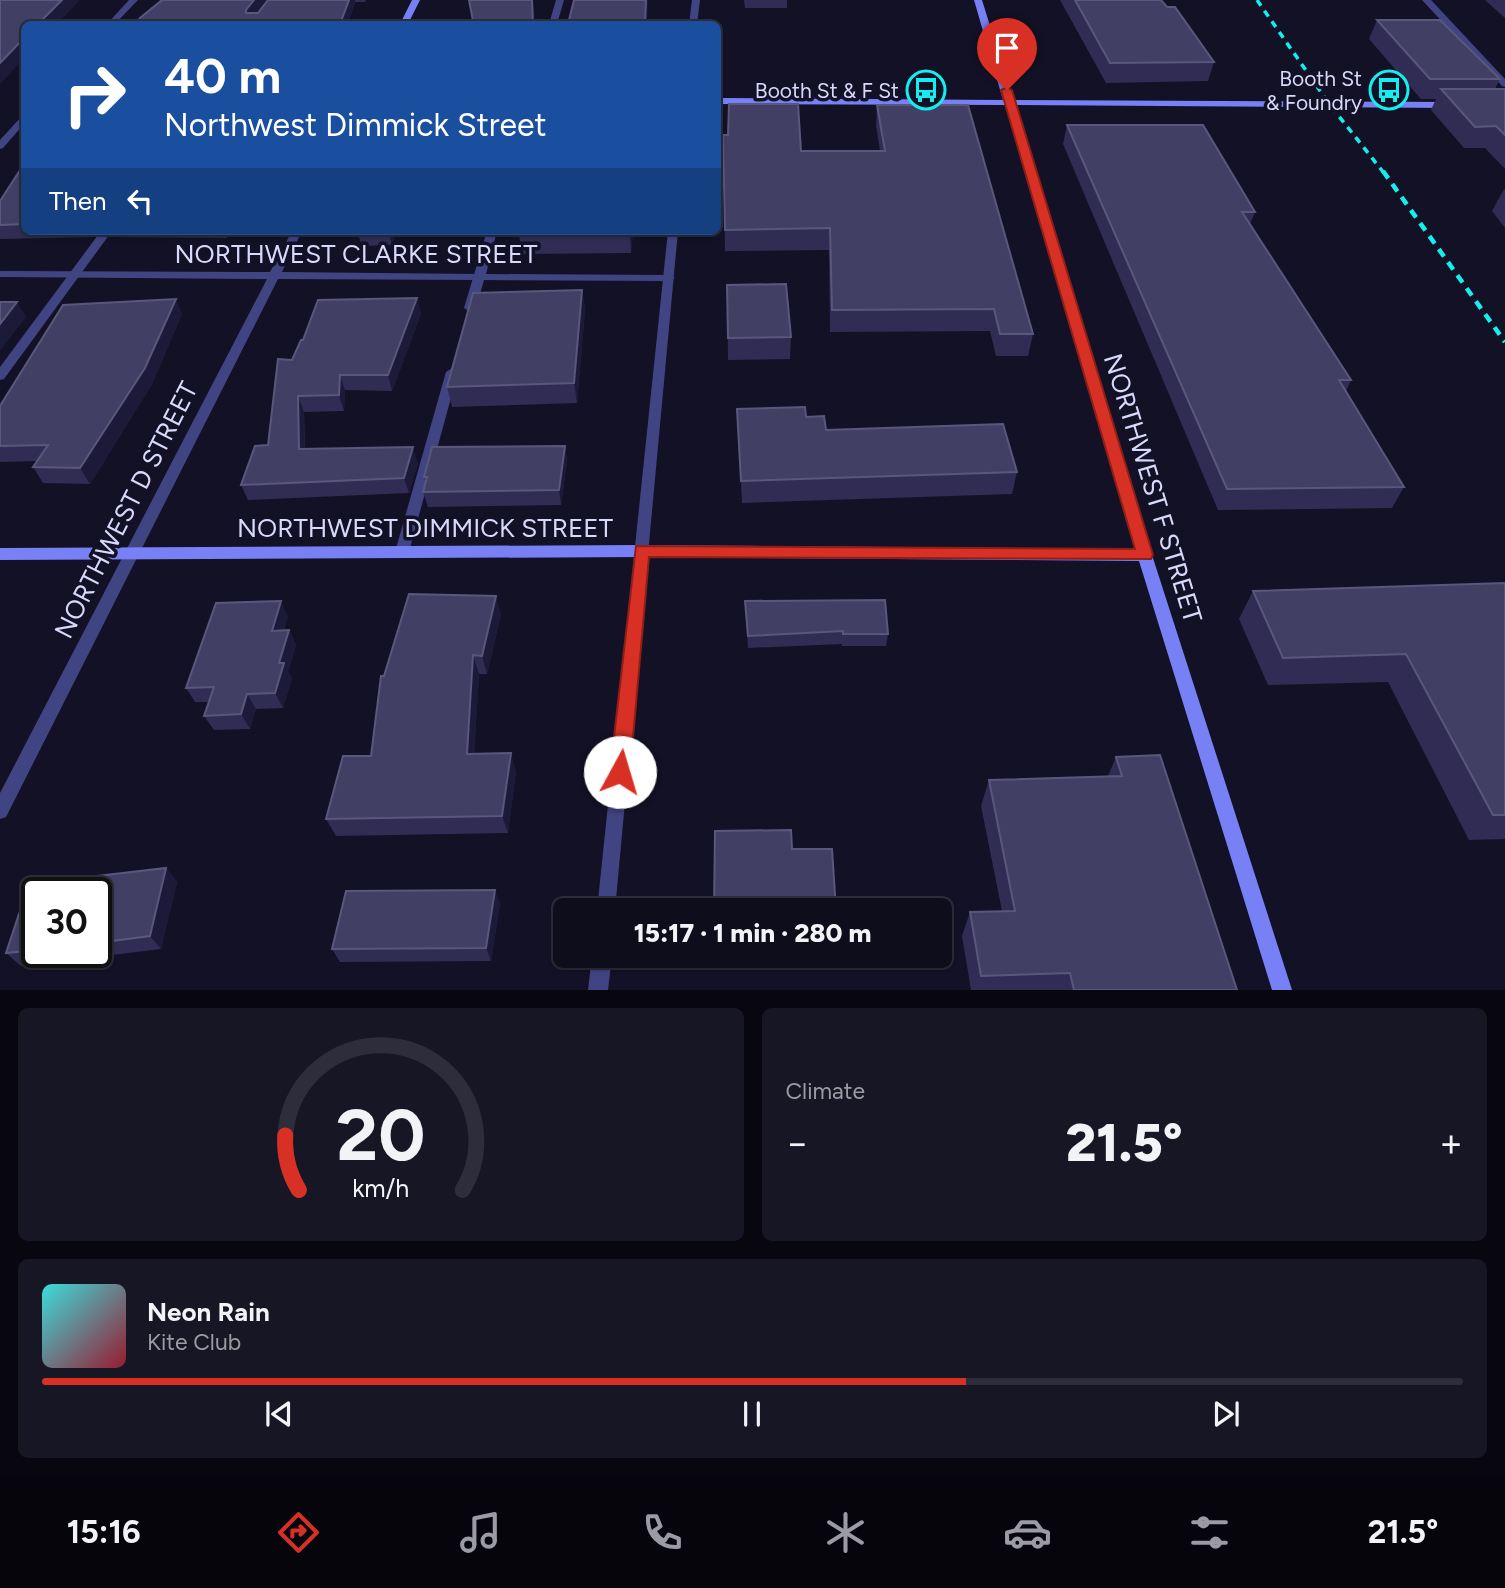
<!DOCTYPE html>
<html lang="en">
<head>
<meta charset="utf-8">
<style>
  :root { --surface:#0e0d1c; --page:#171625; --text:#f1f3f6; --muted:#9b9ca3; --line:#2e2d3b; --accent:#d93025 }
  body { margin:0; font-family:Figtree,sans-serif; background:var(--page); color:var(--text); height:100vh; display:flex; flex-direction:column; font-size:26px; white-space:nowrap }
  * { box-sizing:border-box; margin:0 }
  p { font-size:23px; color:var(--muted) }
  .icon { flex:none; width:38px; height:38px; fill:none; stroke:currentColor; stroke-width:2; stroke-linecap:round; stroke-linejoin:round }
  .map { position:relative; height:990px; overflow:hidden }
  .side { display:flex; flex-direction:column; gap:18px; padding:18px; background:#08070f; flex:1 }
  .side>* { flex:none }
  .hud { position:absolute; left:21px; top:21px; width:700px; height:214px; border-radius:10px; box-shadow:0 2px 5px #0004,0 0 0 2px var(--line); background:#1a4fa0; color:#fff; overflow:hidden }
  .speed { position:absolute; left:21px; top:877px; display:flex; gap:14px; font-size:35px; font-weight:700; text-align:center }
  .speed>* { display:grid; place-content:center; width:91px; height:91px; border-radius:50%; background:var(--surface); box-shadow:0 2px 5px #0004,0 0 0 2px var(--line); line-height:1 }
  .speed .limit { border:4px solid #111; border-radius:10px; background:#fff; color:#111 }
  .pin { position:absolute; display:grid; place-items:center; width:60px; height:60px; color:#fff; margin:-72px -30px; border-radius:50% 50% 50% 0; rotate:-45deg; box-shadow:0 0 7px #0007 }
  .pin .icon { rotate:45deg }
  .me { position:absolute; width:77px; margin:-38px; rotate:6deg; stroke-linejoin:round; filter:drop-shadow(0 0 5px #0008) }
  .turn { display:flex; align-items:center; gap:24px; height:147px; padding:0 28px; font-size:32px }
  .turn .icon { width:91px; height:91px; stroke-width:2.5 }
  .turn b { display:block; font-size:49px; line-height:60px }
  .then { display:flex; align-items:center; height:66px; padding:0 28px; background:#0003; gap:14px; font-size:26px }
  .big { font-size:52px; font-weight:800; line-height:1.1 }
  .side .widget { flex:1; display:flex; flex-direction:column; justify-content:center; gap:10px; min-width:0; padding:0 24px; border-radius:10px; background:var(--page) }
  .side .dial { align-items:center; gap:0 }
  .dial svg { height:182px; overflow:visible; fill:none; stroke:var(--line); stroke-width:7; stroke-linecap:round; text-anchor:middle }
  .dial text { fill:var(--text); stroke:none }
  .song { display:flex; align-items:center; gap:21px }
  .cover { width:84px; height:84px; border-radius:10px; background:linear-gradient(135deg,hsl(180 70% 55%),hsl(350 70% 35%)) }
  .played { height:7px; border-radius:4px; background:linear-gradient(90deg,var(--accent) 65%,var(--line) 65%) }
  .keys { display:flex; justify-content:space-around; direction:ltr }
  .heat { display:flex; justify-content:space-between; align-items:center; font-size:38px; direction:ltr }
  .side .tiles { flex:1; display:grid; gap:18px; grid-template-columns:1fr 1fr }
  .widget:last-child { grid-column:span 2 }
  .trip { position:absolute; left:553px; top:898px; width:399px; height:70px; border-radius:10px; background:var(--surface); box-shadow:0 2px 5px #0004,0 0 0 2px var(--line); font-weight:800; line-height:70px; text-align:center }
  .tab-bar { display:flex; height:112px; justify-content:space-around; align-items:center; background:#06050b; color:var(--muted) }
  .tab-bar .icon { width:49px; height:49px }
  .tab-bar .current { color:var(--accent) }
  .tab-bar b { font-size:32px; color:var(--text) }
  .map>svg:first-child { display:block }
  .lines { fill:none; stroke-linecap:round; stroke-linejoin:round }
  .lane { fill:#404482; fill-rule:evenodd }
  .street { fill:#404482; fill-rule:evenodd }
  .secondary { fill:#7781f5; fill-rule:evenodd }
  .rail-far1 { stroke:#13eeee; stroke-width:3.5; stroke-dasharray:7 6; stroke-linecap:butt }
  .rail { stroke:#13eeee; stroke-width:4.5; stroke-dasharray:9 7; stroke-linecap:butt }
  .wall { fill:#302c53; fill-rule:evenodd }
  .shaded-wall { fill:#1d1939 }
  .building { fill:#423f65; stroke:#5a577d; stroke-width:2 }
  .route { fill:#d93025; stroke:#8d1f18; stroke-width:2 }
  .labels { text-anchor:middle; dominant-baseline:central; stroke-width:7; stroke-linejoin:round; paint-order:stroke }
  .far-poi-label { font-size:21px; fill:#d9d9fc; stroke:#131126; text-anchor:end }
  .street-label { font-size:26px; fill:#d9d9fc; stroke:#131126 }
</style>
</head>
<body>
<div class="map">
<svg width="1505" height="990" viewBox="0 0 1505 990">
  <rect width="100%" height="100%" fill="#131126"/>
  <g class="lines">
    <g class="lane">
      <path d="M556,0H564L557,24H549Z"/>
      <path d="M101,231H112L4,379L0,380V367Z"/>
      <path d="M487,231H497L486,274L669,275L675,278L669,281L484,280L476,308L470,312L464,308Z"/>
      <path d="M452,368L458,372L409,552L407,556H397L395,552L446,372Z"/>
    </g>
    <g class="street">
      <path d="M129,0H138L115,24H107Z"/>
      <path d="M692,0H700L697,24H689Z"/>
      <path d="M1422,0H1431L1505,79V87L1502,86Z"/>
      <path d="M24,116V124L3,148L0,149V140L21,117Z"/>
      <path d="M292,231H302L282,272L479,274L485,277L479,280L278,279L6,817L0,819V793L267,279L0,277V271L270,272Z"/>
      <path d="M668,231H678L615,910H597Z"/>
      <path d="M592,956H612L608,990H588Z"/>
    </g>
    <g class="secondary">
      <path d="M412,0H420L408,24H400Z"/>
      <path d="M974,0H982L1013,100L1451,102L1456,105L1451,108L1014,105L1152,555L1292,990H1272L1139,561L642,557L0,560V548L642,545L1136,549L1005,105L718,104V98L1003,100Z"/>
    </g>
    <path class="rail-far1" d="M1257,0L1330,105L1384,173"/>
    <path class="rail" d="M1383,171L1505,342"/>
  </g>
  <g class="wall">
    <path d="M268,0H366L365,2H355L348,24H135L258,13Z"/>
    <path d="M744,0H787V8H745Z"/>
    <path d="M1060,0H1161L1214,62L1208,81L1106,83Z"/>
    <path d="M1485,0H1505V18Z"/>
    <path d="M1377,20L1500,79L1495,89H1505V169L1485,148H1464L1431,110L1436,99H1421L1369,39Z"/>
    <path d="M877,105L1033,334L1028,356H996L990,331L830,332L829,250L725,251L723,135L801,151H880L876,125Z"/>
    <path d="M1067,125L1255,212L1250,224L1351,380L1346,391L1404,487L1392,508L1218,510L1063,144Z"/>
    <path d="M24,164V231H99L93,237L0,239V201Z"/>
    <path d="M1504,189H1505V228L1492,211Z"/>
    <path d="M108,231H230L227,238L111,237Z"/>
    <path d="M357,231H396L392,245L362,246Z"/>
    <path d="M520,231H633L631,253L522,254L519,235Z"/>
    <path d="M727,285L791,337L790,359L728,360Z"/>
    <path d="M582,290L585,310L577,403L452,407L447,387Z"/>
    <path d="M417,298L421,314L392,391L345,390L344,411L304,412L305,449L418,463L409,493L248,500L241,485L268,445L292,360L303,340Z"/>
    <path d="M182,314L152,384L90,484L43,483L33,467L37,461L0,462V406Z"/>
    <path d="M737,409L806,417L826,430L1017,472L1012,494L742,503Z"/>
    <path d="M565,446L567,461L561,505L428,507L423,492L426,483L424,477Z"/>
    <path d="M1505,583V839L1469,840L1388,682L1268,685L1239,619L1253,591Z"/>
    <path d="M745,601L888,634L886,646H842V644L748,648Z"/>
    <path d="M501,614L487,674H479L474,754L516,771L508,833L336,836L326,819L371,756L384,676Z"/>
    <path d="M288,616L284,630H289L296,645L288,672L292,678L283,708L256,709L250,729L214,730L204,716L209,702H195L186,688Z"/>
    <path d="M1116,757L1237,990H971L962,936L970,912L1002,911L981,806L989,780L1108,776Z"/>
    <path d="M166,868L177,882L161,949L21,966L6,953L29,884ZM37,892H96V952H37Z"/>
    <path d="M500,903L491,961L340,962L332,949Z"/>
  </g>
  <g class="shaded-wall">
    <path d="M62,0H80L57,24H38Z"/>
    <path d="M254,0H267L250,22L246,10Z"/>
    <path d="M349,0H355V2L348,24H340Z"/>
    <path d="M532,0H533L535,24H533Z"/>
    <path d="M646,0H648L647,24H645Z"/>
    <path d="M24,38V58L0,84V63Z"/>
    <path d="M90,231H99L93,237Z"/>
    <path d="M224,231H230L227,238Z"/>
    <path d="M389,231H396L392,245Z"/>
    <path d="M630,231H633L631,253L630,233Z"/>
    <path d="M582,290L585,310L577,403L574,383Z"/>
    <path d="M417,298L421,314L392,391L388,375Z"/>
    <path d="M176,299L182,314L152,384L90,484L80,468Z"/>
    <path d="M17,302L26,317L0,351V324Z"/>
    <path d="M340,375L345,390L344,411L339,395Z"/>
    <path d="M298,396L304,412L305,464L299,449Z"/>
    <path d="M565,446L567,461L561,505L559,490Z"/>
    <path d="M413,447L418,463L409,493L404,478Z"/>
    <path d="M496,596L501,614L487,674L482,656Z"/>
    <path d="M281,601L288,616L280,646L272,631Z"/>
    <path d="M289,630L296,645L288,672L292,678L283,708L275,693L279,663Z"/>
    <path d="M473,655L479,674L473,772L467,754Z"/>
    <path d="M247,694L256,709L250,729L241,714Z"/>
    <path d="M511,753L516,771L508,833L502,816Z"/>
    <path d="M166,868L177,882L161,949L150,936Z"/>
    <path d="M495,890L500,903L491,961L486,948Z"/>
  </g>
  <g class="building">
    <path d="M0,0H62L38,24H24V38L0,63Z"/>
    <path d="M162,0H254L246,10V13H258L268,0H349L340,24H135L140,18Z"/>
    <path d="M469,0H532L533,24H441L442,21H473Z"/>
    <path d="M574,0H646L645,24H568Z"/>
    <path d="M1075,0H1161L1167,7H1175L1214,62L1110,63Z"/>
    <path d="M1377,20H1440L1500,79H1430Z"/>
    <path d="M1441,89H1505V135L1496,126L1475,127Z"/>
    <path d="M729,104H798L801,151H885L877,105H968L1033,334H1000L994,309L832,310L830,228L725,230L723,135H728Z"/>
    <path d="M1067,125H1203L1255,212H1242L1351,380H1339L1404,487L1227,489Z"/>
    <path d="M24,164V224L0,225V201Z"/>
    <path d="M520,231H630V233L519,235Z"/>
    <path d="M786,284L791,337L728,338L727,285Z"/>
    <path d="M582,290L574,383L447,387L473,293Z"/>
    <path d="M417,298L388,375H340L339,395L298,396L299,449L413,447L404,478L241,485L255,446L268,445L278,359L292,360L301,340H303L318,300Z"/>
    <path d="M176,299L145,368L80,468L33,467L48,445L0,446V406L63,305Z"/>
    <path d="M0,302H17L0,324Z"/>
    <path d="M805,407L806,417L824,416L826,430L1003,424L1017,472L741,481L737,409Z"/>
    <path d="M565,446L559,490L423,492L427,477H424L432,447Z"/>
    <path d="M1505,583V815H1493L1406,654L1283,658L1253,591Z"/>
    <path d="M409,594L496,596L482,656L473,655L467,754L511,753L502,816L326,819L343,756H371L381,676H384Z"/>
    <path d="M885,600L888,634H843V631L748,636L745,601Z"/>
    <path d="M281,601L272,631L289,630L279,663H284L275,693L247,694L241,714L204,716L214,687L186,688L216,603Z"/>
    <path d="M1160,755L1237,990H1074L1070,973L981,976L970,912L1015,911L989,780L1122,776L1116,757Z"/>
    <path d="M791,830L792,849H832L836,910H714L715,831Z"/>
    <path d="M166,868L150,936L96,943V892H37V950L6,953L29,884Z"/>
    <path d="M495,890L486,948L332,949L346,891Z"/>
  </g>
  <path class="route" d="M1007,87L1012,90L1153,555L1151,559L649,557L630,772L627,778L620,781L613,778L610,772L636,546L1135,549L1001,90Z"/>
  <defs>
    <symbol id="bus-ring" viewBox="-11 -11 22 22"><circle r="9.5" fill="#131126" stroke="#13eeee" stroke-width="1.5"/><path d="M-5-6H5V4H4V6H2V4H-2V6H-4V4H-5ZM-3.5-4V0h7V-4ZM-3.5 1.2v1.5H-2V1.2ZM2 1.2v1.5H3.5V1.2Z" fill="#13eeee"/></symbol>
  </defs>
  <g fill-rule="evenodd">
    <use href="#bus-ring" x="904" y="68" width="44" height="44"/>
    <use href="#bus-ring" x="1367" y="68" width="44" height="44"/>
  </g>
  <g class="labels">
    <g class="far-poi-label">
      <text x="1362" y="78">Booth St<tspan x="1362" dy="24">&amp; Foundry</tspan></text>
      <text x="899" y="90">Booth St &amp; F St</text>
    </g>
    <g class="street-label">
      <text x="356" y="254">NORTHWEST CLARKE STREET</text>
      <text transform="translate(1153 488) rotate(73)">NORTHWEST F STREET</text>
      <text transform="translate(126 510) rotate(-63)">NORTHWEST D STREET</text>
      <text x="425" y="528">NORTHWEST DIMMICK STREET</text>
    </g>
  </g>
</svg>
<div class="speed"><div class="limit">30</div></div>
<div class="pin" style="left:1007px;top:90px;background:#d93025"><svg class="icon" aria-label="arrive" viewBox="0 0 24 24"><path d="M6 21V4h12l-3 4 3 4H6"/></svg></div>
<svg class="me" style="left:620px;top:772px" viewBox="-20 -20 40 40"><circle r="19" fill="#fff"/><path d="M0-13L10 11 0 6-10 11z" fill="#d93025"/></svg>
<div class="trip">15:17 · 1 min · 280 m</div>
<div class="hud">
<div class="turn"><svg class="icon" aria-label="right" viewBox="0 0 24 24"><path d="M7 20v-9h11M14 6l5 5-5 5"/></svg><div><b>40 m</b>Northwest Dimmick Street</div></div>
<div class="then">Then<svg class="icon" aria-label="left" viewBox="0 0 24 24"><path d="M17 20v-9H6M10 6l-5 5 5 5"/></svg></div>
</div>
</div>
<section class="side">
<div class="tiles">
<div class="widget dial"><svg viewBox="0 0 100 80">
<path d="M14 69A42 42 0 1 1 86 69"/>
<path d="M14 69A42 42 0 0 1 8 45" stroke="#d93025"/>
<text x="50" y="56" font-size="32" font-weight="700">20</text>
<text x="50" y="72" font-size="11">km/h</text>
</svg></div>
<div class="widget"><p>Climate</p>
<div class="heat"><a>−</a><b class="big">21.5°</b><a>+</a></div>
</div>
<div class="widget">
<div class="song"><i class="cover"></i><div><b>Neon Rain</b><p>Kite Club</p></div></div>
<div class="played"></div>
<div class="keys"><svg class="icon" aria-label="previous" viewBox="0 0 24 24"><path d="M18 5L8 12l10 7zM5 5v14"/></svg><svg class="icon" aria-label="pause" viewBox="0 0 24 24"><path d="M8 5v14M16 5v14"/></svg><svg class="icon" aria-label="next" viewBox="0 0 24 24"><path d="M6 5l10 7-10 7zM19 5v14"/></svg></div>
</div>
</div>
</section>
<nav class="tab-bar">
<b>15:16</b>
<svg class="icon current" aria-label="directions" viewBox="0 0 24 24"><path d="M12 3l9 9-9 9-9-9zM9 14v-3h6M13 9l2 2-2 2"/></svg>
<svg class="icon" aria-label="music" viewBox="0 0 24 24"><path d="M9 18V5l10-2v13"/><circle cx="6" cy="18" r="3"/><circle cx="16" cy="16" r="3"/></svg>
<svg class="icon" aria-label="phone" viewBox="0 0 24 24"><path d="M5 4h4l2 5-3 2q2 4 5 5l2-3 5 2v4C11 20 4 13 5 4z"/></svg>
<svg class="icon" aria-label="climate" viewBox="0 0 24 24"><path d="M12 3v18M4 7l16 10M4 17L20 7"/></svg>
<svg class="icon" aria-label="car" viewBox="0 0 24 24"><path d="M5 17H2v-5l4-1 3-4h7l3 4 3 1v5h-3M9 17h6M6 11h13"/><circle cx="7" cy="17" r="2"/><circle cx="17" cy="17" r="2"/></svg>
<svg class="icon" aria-label="filters" viewBox="0 0 24 24"><path d="M4 7h16M4 17h16"/><circle cx="9" cy="7" r="2"/><circle cx="15" cy="17" r="2"/></svg>
<b>21.5°</b>
</nav>
</body>
</html>
